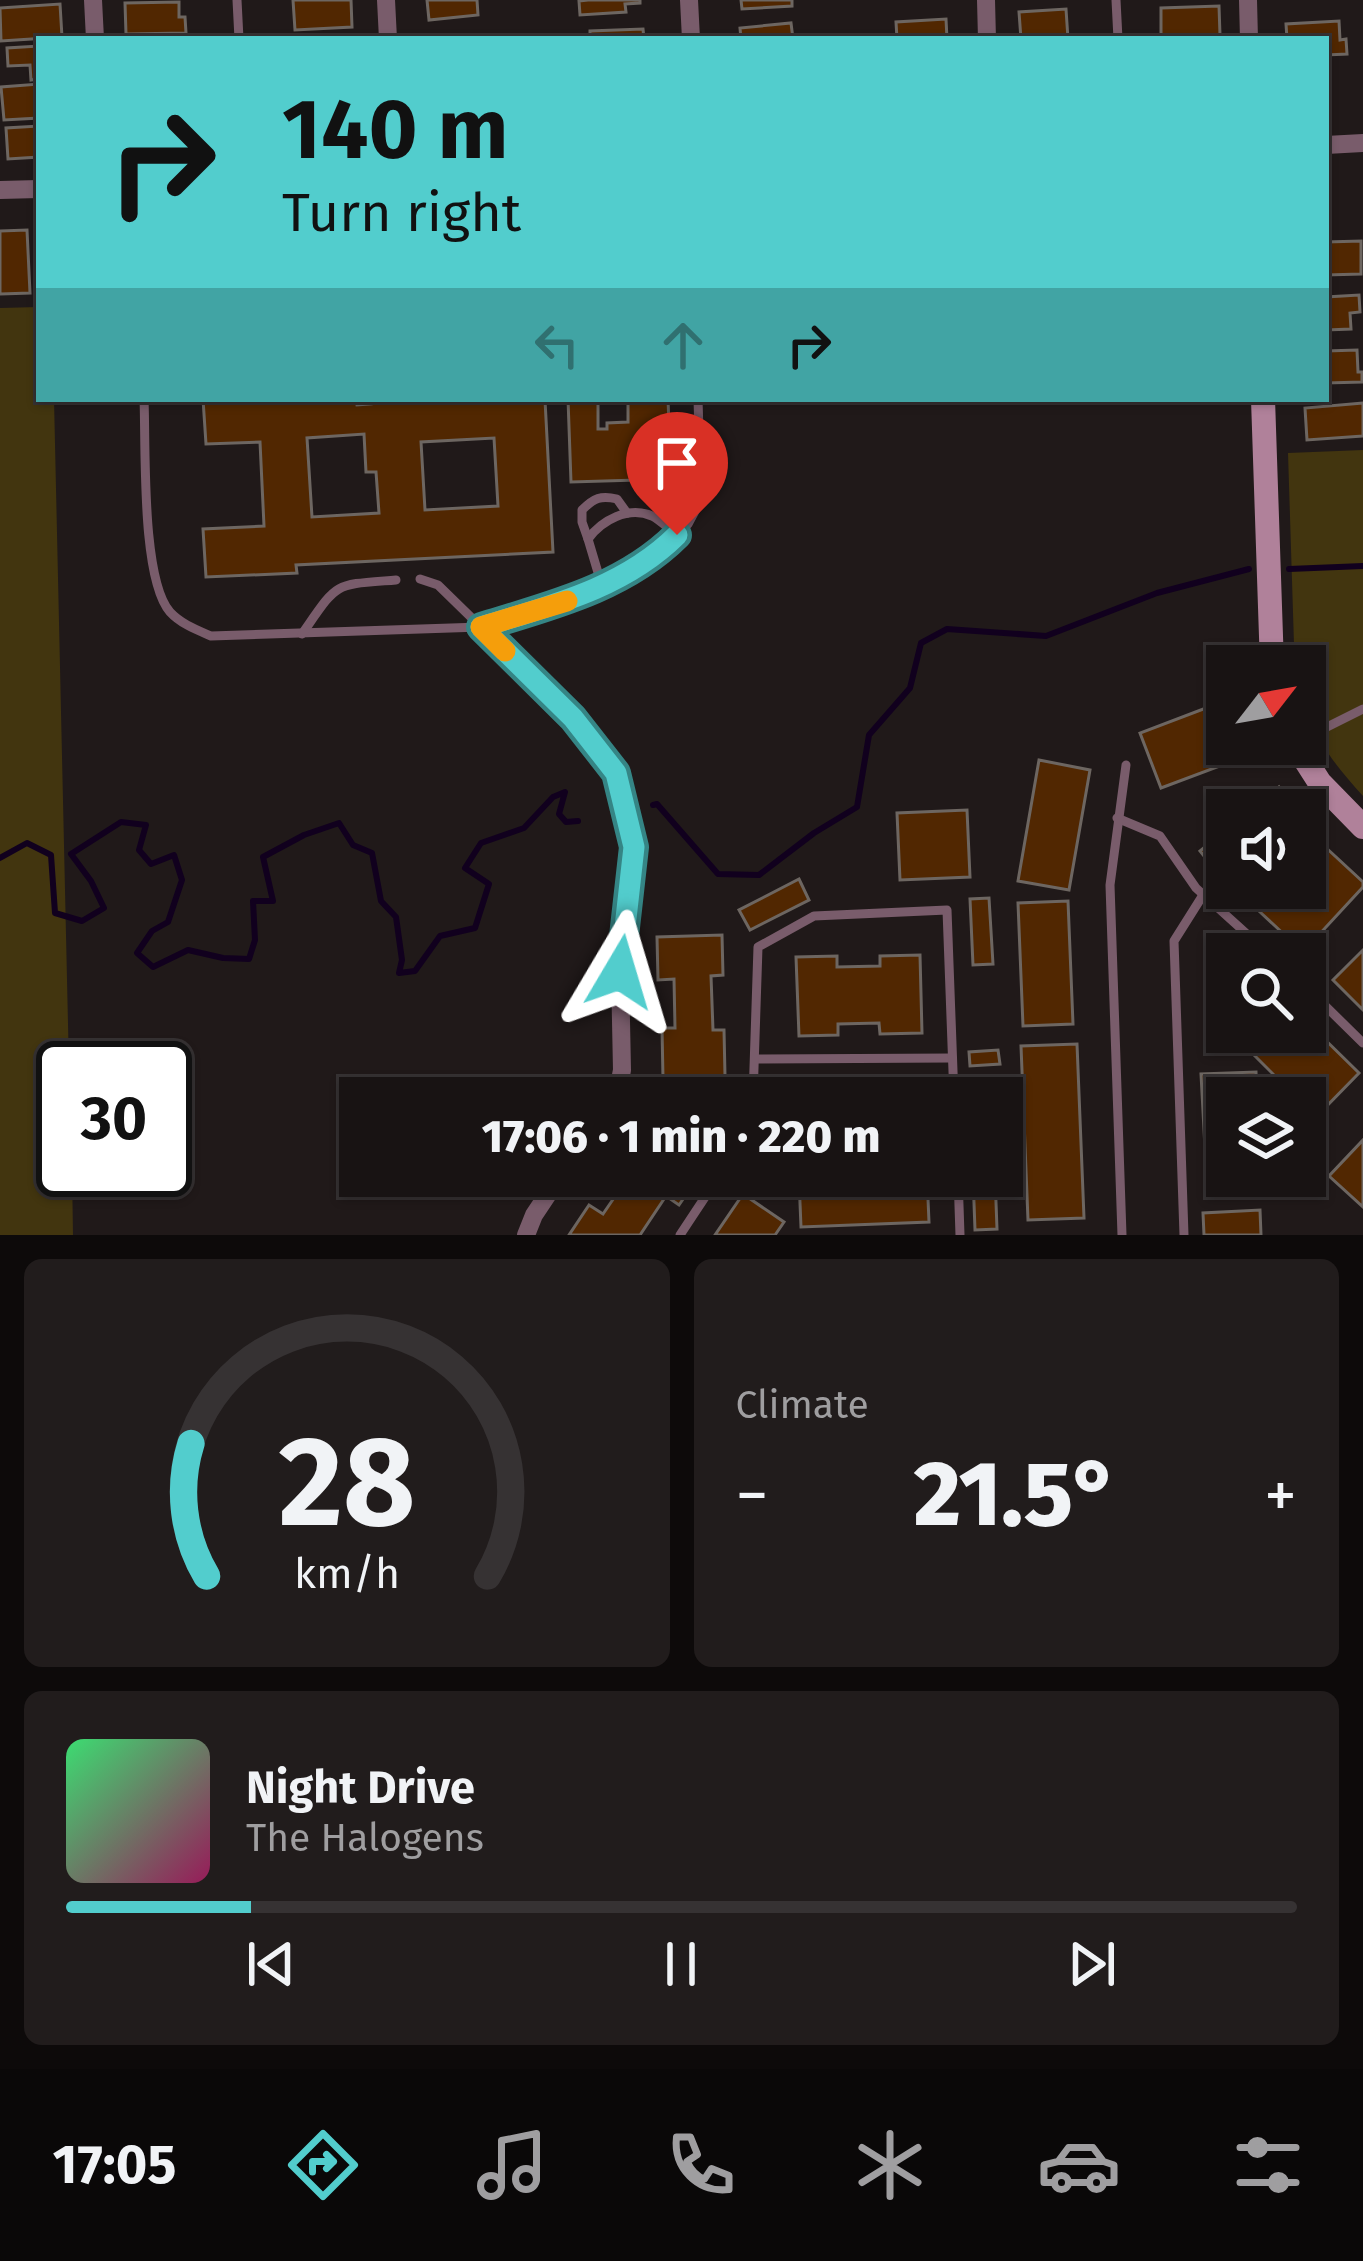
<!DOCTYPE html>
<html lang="en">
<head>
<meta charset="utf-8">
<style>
  :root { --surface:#181313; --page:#211c1c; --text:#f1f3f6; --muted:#9f9ea0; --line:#363233; --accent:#52cdcd }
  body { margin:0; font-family:"Fira Sans",sans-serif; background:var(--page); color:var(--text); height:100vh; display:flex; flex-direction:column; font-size:45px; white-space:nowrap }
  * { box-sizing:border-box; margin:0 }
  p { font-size:39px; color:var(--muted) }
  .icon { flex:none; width:66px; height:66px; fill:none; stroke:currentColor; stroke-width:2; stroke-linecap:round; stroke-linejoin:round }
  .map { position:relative; height:1235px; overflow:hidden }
  .details { display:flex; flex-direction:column; gap:24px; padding:24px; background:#0d0a0a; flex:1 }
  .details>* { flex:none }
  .banner { position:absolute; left:36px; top:36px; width:1293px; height:366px; border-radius:0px; box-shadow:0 3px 9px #0004,0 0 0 3px var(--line); background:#52cdcd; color:#111; overflow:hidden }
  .needle { width:78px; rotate:59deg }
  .controls { position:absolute; left:1206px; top:645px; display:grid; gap:24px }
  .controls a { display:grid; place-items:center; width:120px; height:120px; border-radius:0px; background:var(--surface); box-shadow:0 3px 9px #0004,0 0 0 3px var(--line); font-size:60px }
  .speed { position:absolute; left:36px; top:1041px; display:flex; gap:24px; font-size:60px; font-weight:700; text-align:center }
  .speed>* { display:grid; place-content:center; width:156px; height:156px; border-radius:50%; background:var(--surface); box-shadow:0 3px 9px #0004,0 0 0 3px var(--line); line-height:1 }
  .speed .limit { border:6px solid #111; border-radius:18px; background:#fff; color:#111 }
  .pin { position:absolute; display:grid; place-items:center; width:102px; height:102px; color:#fff; margin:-123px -51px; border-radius:50% 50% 50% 0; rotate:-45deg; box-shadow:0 0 12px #0007 }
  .pin .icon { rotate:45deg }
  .me { position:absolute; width:132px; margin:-66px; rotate:7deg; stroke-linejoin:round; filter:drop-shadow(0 0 9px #0008) }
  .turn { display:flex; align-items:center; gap:42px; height:252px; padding:0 48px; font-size:54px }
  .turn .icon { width:156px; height:156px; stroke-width:2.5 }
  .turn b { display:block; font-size:84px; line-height:102px }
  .lanes { display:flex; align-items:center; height:114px; padding:0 48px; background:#0003; justify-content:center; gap:60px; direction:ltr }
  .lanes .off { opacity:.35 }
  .big { font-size:90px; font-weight:800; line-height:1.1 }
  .details .card { flex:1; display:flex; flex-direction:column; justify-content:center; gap:18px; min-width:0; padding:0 42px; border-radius:18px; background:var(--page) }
  .details .dial { align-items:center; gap:0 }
  .dial svg { height:312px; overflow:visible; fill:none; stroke:var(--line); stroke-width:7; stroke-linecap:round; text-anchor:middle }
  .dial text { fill:var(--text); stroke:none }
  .song { display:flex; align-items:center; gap:36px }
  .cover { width:144px; height:144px; border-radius:18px; background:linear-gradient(135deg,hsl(140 70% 55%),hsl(330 70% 35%)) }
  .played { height:12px; border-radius:6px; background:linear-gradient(90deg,var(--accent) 15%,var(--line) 15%) }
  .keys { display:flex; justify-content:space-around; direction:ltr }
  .heat { display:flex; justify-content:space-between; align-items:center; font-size:66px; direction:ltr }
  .details .tiles { flex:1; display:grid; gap:24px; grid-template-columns:1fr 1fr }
  .card:last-child { grid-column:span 2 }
  .trip { position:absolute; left:339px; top:1077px; width:684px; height:120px; border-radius:0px; background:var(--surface); box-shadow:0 3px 9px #0004,0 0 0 3px var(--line); font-weight:800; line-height:120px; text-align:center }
  .dock { display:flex; height:192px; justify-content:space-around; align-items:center; background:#0a0808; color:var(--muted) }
  .dock .icon { width:84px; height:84px }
  .dock .selected { color:var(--accent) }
  .dock b { font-size:54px; color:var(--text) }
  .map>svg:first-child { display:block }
  .green { fill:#42350f }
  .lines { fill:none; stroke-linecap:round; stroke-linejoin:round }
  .stream { stroke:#11001e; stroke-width:6 }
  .building { fill:#512701; stroke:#6d6661; stroke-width:3; fill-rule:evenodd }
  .lane { stroke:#795c6b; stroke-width:9 }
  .street { stroke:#795c6b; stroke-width:18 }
  .secondary { stroke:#b0819a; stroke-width:24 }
  .route-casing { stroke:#358585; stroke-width:30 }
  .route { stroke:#52cdcd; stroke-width:21 }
  .slow { stroke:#f59e0b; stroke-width:21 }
</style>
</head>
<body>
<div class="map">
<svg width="1363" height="1235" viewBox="0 0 1363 1235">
  <rect width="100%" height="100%" fill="#201919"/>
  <g class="green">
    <path d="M39,307V399H54L69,1068H63V1170H72L73,1235H0V308Z"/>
    <path d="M1363,450V796C1323,752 1305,726 1305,666H1297L1294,644L1288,453Z"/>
  </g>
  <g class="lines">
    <g class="stream">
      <path d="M1289,569L1363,566"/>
      <path d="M653,805L657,804L718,874L759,875L814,833L857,807L869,735L910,688L921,643L947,629L1046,636L1157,593L1249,569"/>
      <path d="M0,858L27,843L51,855L55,913L82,921L104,908L91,881L71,854L121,822L146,825L139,850L151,864L174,855L182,880L168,922L152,931L137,953L153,967L188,950L223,958L249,959L255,940L253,901H273L263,857L304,835L339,823L353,845L372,853L381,901L396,917L402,960L399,973L415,971L440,936L475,928L489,884L465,868L481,843L524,828L553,797L565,792L559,814L566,822L578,821"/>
    </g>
  </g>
  <g class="building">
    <path d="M293,0H351L352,27L295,30Z"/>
    <path d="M427,0H477L478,15L429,20Z"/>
    <path d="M588,0H640V3L625,4L626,12L580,15L579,1Z"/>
    <path d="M741,0H792V6L742,9Z"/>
    <path d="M179,2V17H185L186,33L126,34L125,3Z"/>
    <path d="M60,4L62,37L1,41L0,8Z"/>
    <path d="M1219,6L1220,35L1161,37V8Z"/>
    <path d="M1066,9L1068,39H1021L1019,12Z"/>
    <path d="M946,19L947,39H897L896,22Z"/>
    <path d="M1339,21L1340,40L1346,39L1347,54L1326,55V39H1287L1286,24Z"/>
    <path d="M791,23L793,39H741L740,28Z"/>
    <path d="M643,29L644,39H590V31Z"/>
    <path d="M39,46V79L31,80L30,65L8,66L7,48Z"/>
    <path d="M39,84V118L4,120L1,87Z"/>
    <path d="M39,126V157L8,159L6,128Z"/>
    <path d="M27,230L30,293L0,294V231Z"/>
    <path d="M1361,241V274L1326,275V242Z"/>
    <path d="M1359,295L1360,312L1350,313L1351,329L1326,330V297Z"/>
    <path d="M1357,350L1358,372H1362V382L1326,383V351Z"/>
    <path d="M203,399H356L357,405L371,404L370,399L545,400L553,552L296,565L297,573L206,577L203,529L264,526L260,442L206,444ZM364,434L366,472H376L379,513L312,517L307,438ZM494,438L498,506L425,510L421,442Z"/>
    <path d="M568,399H598V429H607V423L628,422V399H668L671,479L571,482Z"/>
    <path d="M1363,403V436L1307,440L1305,408Z"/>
    <path d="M1227,700V744H1254L1257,752L1161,788L1140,733Z"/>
    <path d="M1039,760L1090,770L1069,890L1018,881Z"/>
    <path d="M1279,787L1297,810H1251Z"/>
    <path d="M967,810L970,877L900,880L897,813Z"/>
    <path d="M1227,829V885L1200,851Z"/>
    <path d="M1322,844L1363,882V887L1303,952L1260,912L1282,888H1305V862Z"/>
    <path d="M799,879L809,900L750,930L739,910Z"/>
    <path d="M989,898L993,964L973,965L970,899Z"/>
    <path d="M1068,901L1073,1024L1023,1026L1018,903Z"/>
    <path d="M722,935L723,975L711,976L713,1030H724L725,1076L663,1078L662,1028H675L674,979L658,980L657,937Z"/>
    <path d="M1363,950V1010L1333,980Z"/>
    <path d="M920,955L922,1033L880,1034L879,1023L838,1024V1035L799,1036L796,957L837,956V967L880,966V956Z"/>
    <path d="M1305,1020L1359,1073L1316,1117L1305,1105V1098H1297L1253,1054L1274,1032H1305Z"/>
    <path d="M1077,1044L1084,1218L1028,1220L1021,1046Z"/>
    <path d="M998,1050L1000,1064L970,1066L969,1052Z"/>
    <path d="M1256,1072L1257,1098H1227V1166L1206,1167L1201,1074Z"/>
    <path d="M851,1081L852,1098H786L785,1082Z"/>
    <path d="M1363,1140V1207L1329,1176Z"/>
    <path d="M629,1176H699L679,1205L666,1196L640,1235H569L589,1205L603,1214Z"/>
    <path d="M927,1176L929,1222L801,1227L799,1179Z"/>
    <path d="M973,1176H995L997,1229L975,1230Z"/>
    <path d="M743,1194L784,1222L775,1235H715Z"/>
    <path d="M1260,1210L1261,1235H1204L1203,1213Z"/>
  </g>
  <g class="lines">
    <g class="lane">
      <path d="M237,0L239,39"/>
      <path d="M1116,0L1118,39"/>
      <path d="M144,399C146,446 141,579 170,612C181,624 197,630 211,636L481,627L570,600L619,578L664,548L688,524L701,500L698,399"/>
      <path d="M588,539L582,522V510C594,498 601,495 617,499L627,513"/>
      <path d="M420,579L438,585L481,627"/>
      <path d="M602,586L588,539C602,520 628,506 652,516C660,520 669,529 677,535"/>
      <path d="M302,634C339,581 332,585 396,580"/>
      <path d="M1305,738L1363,709"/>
      <path d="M1117,818L1160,836L1196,888L1269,954"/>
      <path d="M1305,986L1363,1043"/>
      <path d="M757,1059L952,1058"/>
      <path d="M753,1098L758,947L814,916L947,910L954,1098"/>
      <path d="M958,1176L960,1235"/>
      <path d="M680,1235L719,1176"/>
      <path d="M1122,1235L1110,885L1126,765"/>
      <path d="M1184,1235L1174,941L1203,895"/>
    </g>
    <g class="street">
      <path d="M93,0L95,39"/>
      <path d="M386,0L388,39"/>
      <path d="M689,0L691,39"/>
      <path d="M986,0L987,39"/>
      <path d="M1248,0L1249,39"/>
      <path d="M1326,145L1363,143"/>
      <path d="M0,190L39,189"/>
      <path d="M481,627L573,717L616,773L634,847L620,972L622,1070L618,1091L613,1098"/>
      <path d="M526,1235L534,1215L560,1176"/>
    </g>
    <g class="secondary">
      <path d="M1263,399L1272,666"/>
      <path d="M1295,744L1320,783L1363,827"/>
    </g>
  </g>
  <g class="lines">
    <defs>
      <path id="route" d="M620,972L634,847L616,773L573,718L481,627C550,606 624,588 677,535"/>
    </defs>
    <use href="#route" class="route-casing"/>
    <use href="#route" class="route"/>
    <path class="slow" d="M505,651L481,627L567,601"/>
  </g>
</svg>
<div class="controls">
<a><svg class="needle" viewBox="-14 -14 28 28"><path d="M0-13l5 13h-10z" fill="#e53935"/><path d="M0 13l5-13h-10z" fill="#9f9ea0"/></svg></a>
<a><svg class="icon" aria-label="sound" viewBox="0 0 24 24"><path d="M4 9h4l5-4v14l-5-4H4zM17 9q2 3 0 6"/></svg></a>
<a><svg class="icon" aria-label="search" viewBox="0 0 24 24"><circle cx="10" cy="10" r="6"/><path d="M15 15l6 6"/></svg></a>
<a><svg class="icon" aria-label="layers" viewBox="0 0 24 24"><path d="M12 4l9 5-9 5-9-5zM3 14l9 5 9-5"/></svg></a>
</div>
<div class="speed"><div class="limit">30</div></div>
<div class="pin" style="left:677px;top:535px;background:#d93025"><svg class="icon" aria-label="arrive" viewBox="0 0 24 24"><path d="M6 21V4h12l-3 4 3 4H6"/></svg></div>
<svg class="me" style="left:620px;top:972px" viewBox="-20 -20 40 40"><path d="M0-17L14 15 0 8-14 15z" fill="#52cdcd" stroke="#fff" stroke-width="4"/></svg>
<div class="trip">17:06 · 1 min · 220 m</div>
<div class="banner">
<div class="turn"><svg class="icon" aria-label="right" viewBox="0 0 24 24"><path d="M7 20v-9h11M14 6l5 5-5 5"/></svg><div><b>140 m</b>Turn right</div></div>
<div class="lanes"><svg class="icon off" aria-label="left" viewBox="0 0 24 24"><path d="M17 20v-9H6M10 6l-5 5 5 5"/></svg><svg class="icon off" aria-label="ahead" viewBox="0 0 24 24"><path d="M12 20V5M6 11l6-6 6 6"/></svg><svg class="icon" aria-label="right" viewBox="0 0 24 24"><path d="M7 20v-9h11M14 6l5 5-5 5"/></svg></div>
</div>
</div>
<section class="details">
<div class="tiles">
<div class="card dial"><svg viewBox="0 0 100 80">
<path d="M14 69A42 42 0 1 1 86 69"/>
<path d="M14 69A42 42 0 0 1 10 35" stroke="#52cdcd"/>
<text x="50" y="56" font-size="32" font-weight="700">28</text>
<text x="50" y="72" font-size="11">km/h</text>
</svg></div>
<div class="card"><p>Climate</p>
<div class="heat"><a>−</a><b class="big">21.5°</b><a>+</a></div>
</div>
<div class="card">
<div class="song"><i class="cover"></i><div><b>Night Drive</b><p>The Halogens</p></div></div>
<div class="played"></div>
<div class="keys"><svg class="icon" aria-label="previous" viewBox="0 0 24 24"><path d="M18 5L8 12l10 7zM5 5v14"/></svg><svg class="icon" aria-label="pause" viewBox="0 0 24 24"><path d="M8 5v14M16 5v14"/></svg><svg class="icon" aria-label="next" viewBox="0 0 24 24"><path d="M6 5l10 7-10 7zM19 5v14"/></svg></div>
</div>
</div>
</section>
<nav class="dock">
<b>17:05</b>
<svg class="icon selected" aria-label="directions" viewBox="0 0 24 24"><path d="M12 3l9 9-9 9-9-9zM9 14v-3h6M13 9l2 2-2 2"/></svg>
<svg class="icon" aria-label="music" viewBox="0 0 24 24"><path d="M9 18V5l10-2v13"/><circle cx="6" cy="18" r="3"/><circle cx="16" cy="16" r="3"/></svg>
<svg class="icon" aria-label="phone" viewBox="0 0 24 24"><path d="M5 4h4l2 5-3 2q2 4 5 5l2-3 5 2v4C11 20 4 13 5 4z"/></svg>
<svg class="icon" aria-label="climate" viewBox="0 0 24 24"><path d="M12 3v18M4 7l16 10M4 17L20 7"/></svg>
<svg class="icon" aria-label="car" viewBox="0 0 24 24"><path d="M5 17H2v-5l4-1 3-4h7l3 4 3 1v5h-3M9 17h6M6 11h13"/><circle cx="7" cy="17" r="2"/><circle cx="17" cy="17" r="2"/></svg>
<svg class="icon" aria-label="filters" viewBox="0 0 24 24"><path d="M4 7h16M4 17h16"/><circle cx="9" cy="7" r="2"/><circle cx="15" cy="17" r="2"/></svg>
</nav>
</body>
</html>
